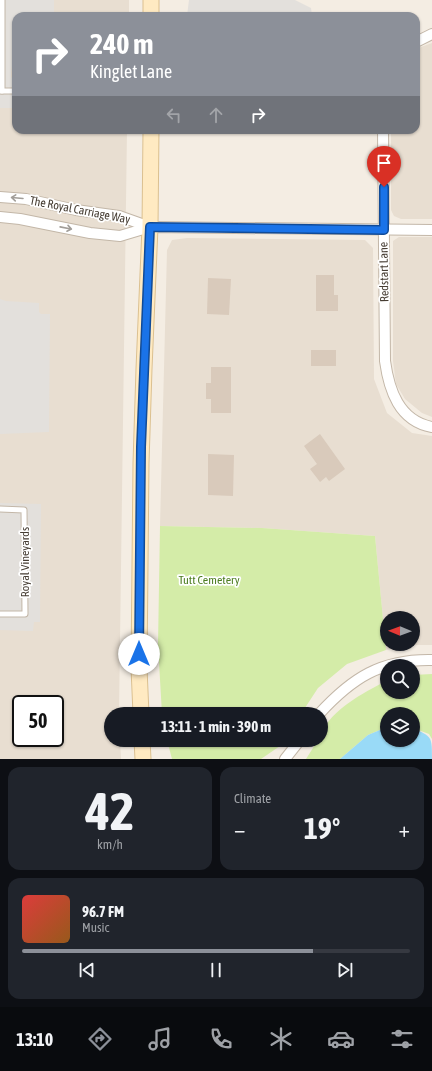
<!DOCTYPE html>
<html lang="en">
<head>
<meta charset="utf-8">
<style>
  :root { --surface:#171b24; --page:#20242c; --text:#f1f3f6; --muted:#9ea1a6; --line:#363941; --accent:#8c9099 }
  body { margin:0; font-family:"Asap Condensed",sans-serif; background:var(--page); color:var(--text); height:100vh; display:flex; flex-direction:column; font-size:15px; white-space:nowrap }
  * { box-sizing:border-box; margin:0 }
  p { font-size:13px; color:var(--muted) }
  .icon { flex:none; width:22px; height:22px; fill:none; stroke:currentColor; stroke-width:2; stroke-linecap:round; stroke-linejoin:round }
  .map { position:relative; height:759px; overflow:hidden }
  .sheet { display:flex; flex-direction:column; gap:8px; padding:8px; background:#0d0f14; flex:1 }
  .sheet>* { flex:none }
  .hud { position:absolute; left:12px; top:12px; width:408px; height:122px; border-radius:12px; box-shadow:0 1px 3px #0004; background:#8c9099; color:#fff; overflow:hidden }
  .needle { width:26px; rotate:271deg }
  .buttons { position:absolute; left:380px; top:611px; display:grid; gap:8px }
  .buttons a { display:grid; place-items:center; width:40px; height:40px; border-radius:50%; background:var(--surface); box-shadow:0 1px 3px #0004; font-size:20px }
  .speed { position:absolute; left:12px; top:695px; display:flex; gap:8px; font-size:20px; font-weight:700; text-align:center }
  .speed>* { display:grid; place-content:center; width:52px; height:52px; border-radius:50%; background:var(--surface); box-shadow:0 1px 3px #0004; line-height:1 }
  .speed .limit { border:2px solid #111; border-radius:6px; background:#fff; color:#111 }
  .pin { position:absolute; display:grid; place-items:center; width:34px; height:34px; color:#fff; margin:-41px -17px; border-radius:50% 50% 50% 0; rotate:-45deg; box-shadow:0 0 4px #0007 }
  .pin .icon { rotate:45deg }
  .me { position:absolute; width:44px; margin:-22px; rotate:0deg; stroke-linejoin:round; filter:drop-shadow(0 0 3px #0008) }
  .turn { display:flex; align-items:center; gap:14px; height:84px; padding:0 12px; font-size:18px }
  .turn .icon { width:52px; height:52px; stroke-width:2.5 }
  .turn b { display:block; font-size:28px; line-height:34px }
  .lanes { display:flex; align-items:center; height:38px; padding:0 12px; background:#0003; justify-content:center; gap:20px; direction:ltr }
  .lanes .off { opacity:.35 }
  .big { font-size:30px; font-weight:700; line-height:1.1 }
  .sheet .widget { flex:1; display:flex; flex-direction:column; justify-content:center; gap:6px; min-width:0; padding:0 14px; border-radius:12px; background:var(--page) }
  .sheet .dial { align-items:center; gap:0 }
  .dial b { font-size:52px; line-height:1 }
  .song { display:flex; align-items:center; gap:12px }
  .cover { width:48px; height:48px; border-radius:6px; background:linear-gradient(135deg,hsl(0 70% 55%),hsl(30 70% 35%)) }
  .played { height:4px; border-radius:2px; background:linear-gradient(90deg,var(--accent) 75%,var(--line) 75%) }
  .keys { display:flex; justify-content:space-around; direction:ltr }
  .heat { display:flex; justify-content:space-between; align-items:center; font-size:22px; direction:ltr }
  .sheet .tiles { flex:1; display:grid; gap:8px; grid-template-columns:1fr 1fr }
  .widget:last-child { grid-column:span 2 }
  .trip { position:absolute; left:104px; top:707px; width:224px; height:40px; border-radius:20px; background:var(--surface); box-shadow:0 1px 3px #0004; font-weight:700; line-height:40px; text-align:center }
  .tab-bar { display:flex; height:64px; justify-content:space-around; align-items:center; background:#090b0e; color:var(--muted) }
  .tab-bar .icon { width:28px; height:28px }
  .tab-bar .current { color:var(--accent) }
  .tab-bar b { font-size:18px; color:var(--text) }
  .map>svg:first-child { display:block }
  .residential { fill:#e8ded1; fill-rule:evenodd }
  .green { fill:#d4eca8 }
  .parking { fill:#e3e0dc }
  .water { fill:#99daf7 }
  .building { fill:#d9cabb }
  .lines { fill:none; stroke-linecap:round; stroke-linejoin:round }
  .lane-casing { stroke:#c3b7a8; stroke-width:7 }
  .street-casing { stroke:#c3b7a8; stroke-width:12 }
  .secondary-casing { stroke:#dbc090; stroke-width:17 }
  .lane { stroke:#fff; stroke-width:5 }
  .street { stroke:#fff; stroke-width:10 }
  .secondary { stroke:#ffeac2; stroke-width:15 }
  .oneway { stroke:#a29e99 }
  .route-casing { stroke:#114b97; stroke-width:10 }
  .route { stroke:#1a73e8; stroke-width:7 }
  .labels { text-anchor:middle; dominant-baseline:central; stroke-width:3.5; stroke-linejoin:round; paint-order:stroke }
  .street-label { font-size:12px; fill:#463d33; stroke:#fff }
  .park-label { font-size:12px; fill:#4d7d21; stroke:#fff }
</style>
</head>
<body>
<div class="map">
<svg width="432" height="759" viewBox="0 0 432 759">
  <rect width="100%" height="100%" fill="#f4ede3"/>
  <g class="residential">
    <path d="M0,0H129V16H16V130H127L119,714H111V740H120L121,759H0ZM21,704H55V738H21Z"/>
    <path d="M432,43V219H401L394,216L391,210V130H416V50L421,47Z"/>
    <path d="M399,237H432V417L422,413L405,399L396,384L393,361V241Z"/>
    <path d="M187,238L365,240L373,248L374,379L387,413L412,433L432,436V645H414L386,650L375,536L262,528L160,526L167,250L172,240ZM387,618H413V644H387Z"/>
  </g>
  <g class="green">
    <path d="M160,526L262,528L375,536L386,650L347,664L318,688L301,714H162L158,645Z"/>
    <path d="M432,674V739L429,734L413,728V714H387V727L368,735L340,759H306L318,740H321C321,715 367,690 387,681V692H413V675Z"/>
    <path d="M167,740H284L280,746L261,759H172Z"/>
  </g>
  <g class="parking">
    <path d="M0,0H54V16H16V64L12,67L11,73V77L16,81V108H0Z"/>
    <path d="M189,0H295L311,8L312,16H187Z"/>
    <path d="M0,299L6,301L39,303V312L41,314H50L49,432L0,434Z"/>
    <path d="M0,503L41,504L40,622H34L33,631L0,630Z"/>
  </g>
  <path class="water" d="M387,727V740H413V728C432,737 432,736 432,759H340L368,735Z"/>
  <g class="building">
    <path d="M316,275H334V295H338V311H316Z"/>
    <path d="M208,278L231,279L229,315L207,314Z"/>
    <rect x="311" y="350" width="25" height="16"/>
    <path d="M211,367H231V413H211V399H206V383H211Z"/>
    <path d="M320,434L345,469L329,481L326,477L320,482L310,469L317,464L304,446Z"/>
    <path d="M208,454L234,455L233,496L208,495Z"/>
  </g>
  <g class="lines">
    <defs>
      <g id="lane">
        <path d="M2,0V91"/>
        <path d="M0,91H16"/>
        <path d="M0,509L24,510L25,614H0"/>
      </g>
      <g id="street">
        <path d="M416,42L432,34"/>
        <path d="M383,130L385,361C389,390 399,421 432,427"/>
        <path d="M0,197L26,199L76,210L119,216L150,227"/>
        <path d="M0,217L20,219L90,233L120,236L150,227L432,230"/>
        <path d="M319,714C352,678 381,659 432,660"/>
        <path d="M285,759L300,740"/>
      </g>
      <g id="secondary">
        <path d="M151,0V16"/>
        <path d="M141,714L139,668L141,463L144,369L150,227L151,130"/>
        <path d="M142,740L143,759"/>
      </g>
    </defs>
    <use href="#lane" class="lane-casing"/>
    <use href="#street" class="street-casing"/>
    <use href="#secondary" class="secondary-casing"/>
    <use href="#lane" class="lane"/>
    <use href="#street" class="street"/>
    <use href="#secondary" class="secondary"/>
  </g>
  <defs><path id="oneway-shaft" d="M-6 0H5M1.5-3L5.5 0L1.5 3" fill="none" stroke-width="1.6" stroke-linecap="round" stroke-linejoin="round"/></defs>
  <g class="oneway">
    <use href="#oneway-shaft" transform="translate(17 198) rotate(-175)"/>
    <use href="#oneway-shaft" transform="translate(66 228) rotate(11)"/>
  </g>
  <g class="lines">
    <defs>
      <path id="route" d="M139,654L141,447L150,227L384,230V187"/>
    </defs>
    <use href="#route" class="route-casing"/>
    <use href="#route" class="route"/>
  </g>
  <g class="labels">
    <g class="street-label">
      <text transform="translate(80 210) rotate(11)">The Royal Carriage Way</text>
      <text transform="translate(384 272) rotate(-91)">Redstart Lane</text>
      <text transform="translate(25 562) rotate(-90)">Royal Vineyards</text>
    </g>
    <g class="park-label">
      <text x="209" y="580">Tutt Cemetery</text>
    </g>
  </g>
</svg>
<div class="buttons">
<a><svg class="needle" viewBox="-14 -14 28 28"><path d="M0-13l5 13h-10z" fill="#e53935"/><path d="M0 13l5-13h-10z" fill="#9ea1a6"/></svg></a>
<a><svg class="icon" aria-label="search" viewBox="0 0 24 24"><circle cx="10" cy="10" r="6"/><path d="M15 15l6 6"/></svg></a>
<a><svg class="icon" aria-label="layers" viewBox="0 0 24 24"><path d="M12 4l9 5-9 5-9-5zM3 14l9 5 9-5"/></svg></a>
</div>
<div class="speed"><div class="limit">50</div></div>
<div class="pin" style="left:384px;top:187px;background:#d93025"><svg class="icon" aria-label="arrive" viewBox="0 0 24 24"><path d="M6 21V4h12l-3 4 3 4H6"/></svg></div>
<svg class="me" style="left:139px;top:654px" viewBox="-20 -20 40 40"><circle r="19" fill="#fff"/><path d="M0-13L10 11 0 6-10 11z" fill="#1a73e8"/></svg>
<div class="trip">13:11 · 1 min · 390 m</div>
<div class="hud">
<div class="turn"><svg class="icon" aria-label="right" viewBox="0 0 24 24"><path d="M7 20v-9h11M14 6l5 5-5 5"/></svg><div><b>240 m</b>Kinglet Lane</div></div>
<div class="lanes"><svg class="icon off" aria-label="left" viewBox="0 0 24 24"><path d="M17 20v-9H6M10 6l-5 5 5 5"/></svg><svg class="icon off" aria-label="ahead" viewBox="0 0 24 24"><path d="M12 20V5M6 11l6-6 6 6"/></svg><svg class="icon" aria-label="right" viewBox="0 0 24 24"><path d="M7 20v-9h11M14 6l5 5-5 5"/></svg></div>
</div>
</div>
<section class="sheet">
<div class="tiles">
<div class="widget dial"><b>42</b><p>km/h</p></div>
<div class="widget"><p>Climate</p>
<div class="heat"><a>−</a><b class="big">19°</b><a>+</a></div>
</div>
<div class="widget">
<div class="song"><i class="cover"></i><div><b>96.7 FM</b><p>Music</p></div></div>
<div class="played"></div>
<div class="keys"><svg class="icon" aria-label="previous" viewBox="0 0 24 24"><path d="M18 5L8 12l10 7zM5 5v14"/></svg><svg class="icon" aria-label="pause" viewBox="0 0 24 24"><path d="M8 5v14M16 5v14"/></svg><svg class="icon" aria-label="next" viewBox="0 0 24 24"><path d="M6 5l10 7-10 7zM19 5v14"/></svg></div>
</div>
</div>
</section>
<nav class="tab-bar">
<b>13:10</b>
<svg class="icon current" aria-label="directions" viewBox="0 0 24 24"><path d="M12 3l9 9-9 9-9-9zM9 14v-3h6M13 9l2 2-2 2"/></svg>
<svg class="icon" aria-label="music" viewBox="0 0 24 24"><path d="M9 18V5l10-2v13"/><circle cx="6" cy="18" r="3"/><circle cx="16" cy="16" r="3"/></svg>
<svg class="icon" aria-label="phone" viewBox="0 0 24 24"><path d="M5 4h4l2 5-3 2q2 4 5 5l2-3 5 2v4C11 20 4 13 5 4z"/></svg>
<svg class="icon" aria-label="climate" viewBox="0 0 24 24"><path d="M12 3v18M4 7l16 10M4 17L20 7"/></svg>
<svg class="icon" aria-label="car" viewBox="0 0 24 24"><path d="M5 17H2v-5l4-1 3-4h7l3 4 3 1v5h-3M9 17h6M6 11h13"/><circle cx="7" cy="17" r="2"/><circle cx="17" cy="17" r="2"/></svg>
<svg class="icon" aria-label="filters" viewBox="0 0 24 24"><path d="M4 7h16M4 17h16"/><circle cx="9" cy="7" r="2"/><circle cx="15" cy="17" r="2"/></svg>
</nav>
</body>
</html>
